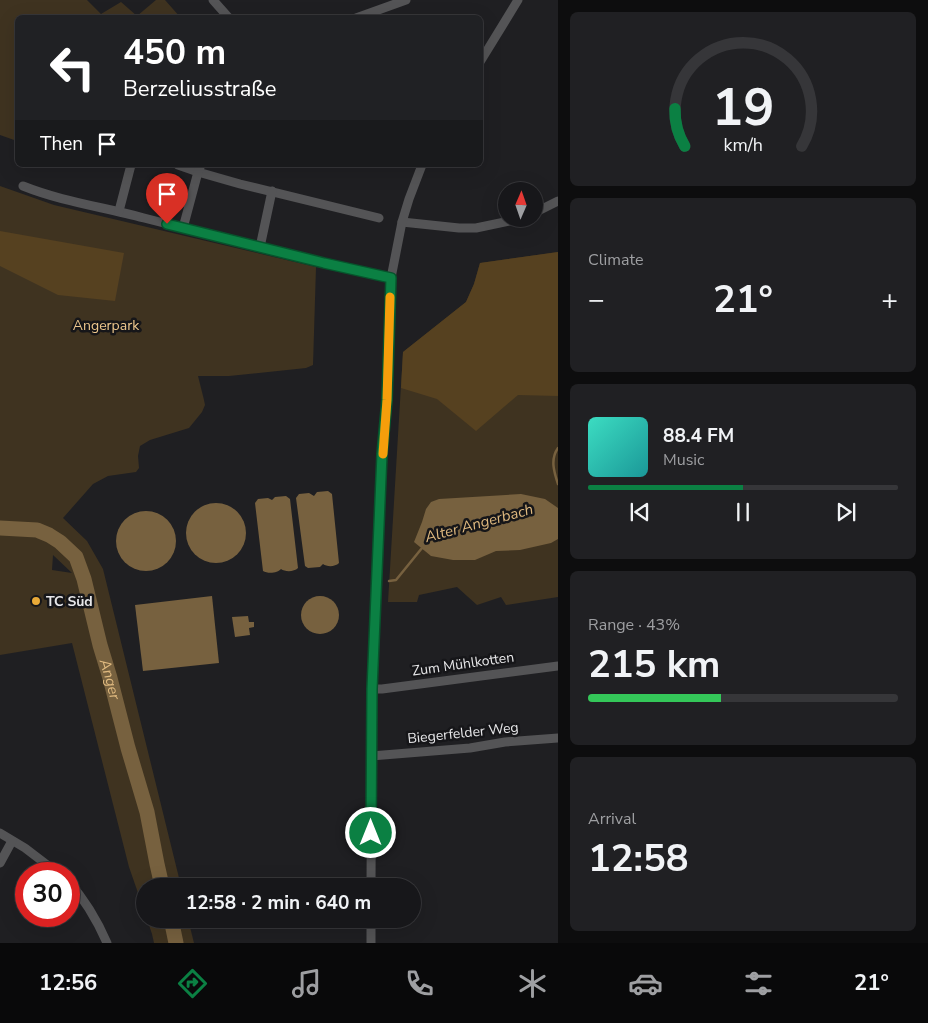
<!DOCTYPE html>
<html lang="en">
<head>
<meta charset="utf-8">
<style>
  :root { --surface:#17171a; --page:#202023; --text:#f1f3f6; --muted:#9e9fa2; --line:#363639; --accent:#0b8043 }
  body { margin:0; font-family:"Nunito Sans",sans-serif; background:var(--page); color:var(--text); height:100vh; display:flex; flex-direction:column; font-size:19px; white-space:nowrap }
  * { box-sizing:border-box; margin:0 }
  p { font-size:16px; color:var(--muted) }
  .icon { flex:none; width:28px; height:28px; fill:none; stroke:currentColor; stroke-width:2; stroke-linecap:round; stroke-linejoin:round }
  .map { position:relative; flex:1; overflow:hidden }
  .details { display:flex; flex-direction:column; gap:12px; padding:12px; background:#0d0d0e; width:370px }
  .details>* { flex:none }
  .hud { position:absolute; left:15px; top:15px; width:468px; height:152px; border-radius:8px; box-shadow:0 5px 20px #0002,0 0 0 1px var(--line); background:#202124; color:#fff; overflow:hidden }
  .needle { width:32px; rotate:2deg }
  .controls { position:absolute; left:498px; top:182px; display:grid; gap:10px }
  .controls a { display:grid; place-items:center; width:45px; height:45px; border-radius:50%; background:var(--surface); box-shadow:0 5px 20px #0002,0 0 0 1px var(--line); font-size:25px }
  .speed { position:absolute; left:15px; top:862px; display:flex; gap:10px; font-size:25px; font-weight:700; text-align:center }
  .speed>* { display:grid; place-content:center; width:65px; height:65px; border-radius:50%; background:var(--surface); box-shadow:0 5px 20px #0002,0 0 0 1px var(--line); line-height:1 }
  .speed .limit { border:8px solid #d22; background:#fff; color:#111 }
  .pin { position:absolute; display:grid; place-items:center; width:42px; height:42px; color:#fff; margin:-51px -21px; border-radius:50% 50% 50% 0; rotate:-45deg; box-shadow:0 0 5px #0007 }
  .pin .icon { rotate:45deg }
  .me { position:absolute; width:55px; margin:-28px; rotate:0deg; stroke-linejoin:round; filter:drop-shadow(0 0 4px #0008) }
  .turn { display:flex; align-items:center; gap:18px; height:105px; padding:0 25px; font-size:22px }
  .turn .icon { width:65px; height:65px; stroke-width:2.5 }
  .turn b { display:block; font-size:35px; line-height:42px }
  .then { display:flex; align-items:center; height:48px; padding:0 25px; background:#0003; gap:10px; font-size:19px }
  .big { font-size:38px; font-weight:700; line-height:1.1 }
  .details .card { flex:1; display:flex; flex-direction:column; justify-content:center; gap:8px; min-width:0; padding:0 18px; border-radius:8px; background:var(--page) }
  .details .dial { align-items:center; gap:0 }
  .dial svg { height:130px; overflow:visible; fill:none; stroke:var(--line); stroke-width:7; stroke-linecap:round; text-anchor:middle }
  .dial text { fill:var(--text); stroke:none }
  .song { display:flex; align-items:center; gap:15px }
  .cover { width:60px; height:60px; border-radius:8px; background:linear-gradient(135deg,hsl(170 70% 55%),hsl(180 70% 35%)) }
  .played { height:5px; border-radius:2px; background:linear-gradient(90deg,var(--accent) 50%,var(--line) 50%) }
  .keys { display:flex; justify-content:space-around; direction:ltr }
  .heat { display:flex; justify-content:space-between; align-items:center; font-size:28px; direction:ltr }
  .charge { height:8px; border-radius:4px; background:linear-gradient(90deg,#34c759 43%,var(--line) 0) }
  .trip { position:absolute; left:136px; top:878px; width:285px; height:50px; border-radius:25px; background:var(--surface); box-shadow:0 5px 20px #0002,0 0 0 1px var(--line); font-weight:700; line-height:50px; text-align:center }
  .menu { display:flex; height:80px; justify-content:space-around; align-items:center; background:#09090a; color:var(--muted) }
  .menu .icon { width:35px; height:35px }
  .menu .on { color:var(--accent) }
  .menu b { font-size:22px; color:var(--text) }
  main { display:flex; flex:1; min-height:0 }
  .map>svg:first-child { display:block }
  .green { fill:#3f3320; fill-rule:evenodd }
  .forest { fill:#564120 }
  .water { fill:#77613f }
  .lines { fill:none; stroke-linecap:round; stroke-linejoin:round }
  .stream { stroke:#77613f; stroke-width:2.5 }
  .river { stroke:#77613f; stroke-width:15 }
  .minor { stroke:#545456; stroke-width:9 }
  .route-casing { stroke:#07532c; stroke-width:12 }
  .route { stroke:#0b8043; stroke-width:9 }
  .slow { stroke:#f59e0b; stroke-width:9 }
  .poi-dot { fill:#e9aa38; stroke:#161619; stroke-width:2 }
  .labels { text-anchor:middle; dominant-baseline:central; stroke-width:5; stroke-linejoin:round; paint-order:stroke }
  .park-label { font-size:14px; fill:#edc78d; stroke:#161619 }
  .poi-label { font-size:14px; font-weight:bold; fill:#e7e7e9; stroke:#161619; text-anchor:start }
  .street-label { font-size:14px; fill:#e7e7e9; stroke:#161619 }
  .water-label { font-size:15px; font-style:italic; fill:#dfb97f; stroke:#161619 }
</style>
</head>
<body>
<main>
<div class="map">
<svg width="558" height="943" viewBox="0 0 558 943">
  <rect width="100%" height="100%" fill="#1f1f22"/>
  <g class="green">
    <path d="M0,0H87L101,14L121,2L137,16L156,0H165L180,17L18,18L17,141L0,135Z"/>
    <path d="M0,186L54,205L316,267L313,365L306,368L229,376H198L204,400L205,405L202,412L189,428L150,440L140,446L138,456L139,468L136,472L108,476L93,484L63,518L87,541L103,569L181,886H145V913L129,867L72,643L0,655ZM53,555L72,573L52,570Z"/>
    <path d="M558,252V597L506,605L501,597L477,605L457,587L419,595L417,602H388L403,352L466,302L474,284L480,263Z"/>
    <path d="M147,919H188L194,943H154L152,934Z"/>
  </g>
  <g class="forest">
    <path d="M0,231L124,253L115,301L58,295L0,266Z"/>
    <path d="M558,252V396L518,395L476,431L437,399L401,388L403,352L466,302L474,284L480,263Z"/>
  </g>
  <g class="water">
    <path d="M328,491L332,494L339,563C335,567 327,567 323,564L320,567L308,568L305,566L296,498L299,494L309,493L314,496L317,492Z"/>
    <path d="M521,494L545,499L558,508V539L551,543L520,550L496,551L475,560H453L431,556L414,542L422,522L426,509L431,502L439,499Z"/>
    <path d="M286,496L290,499L298,568C294,572 285,572 281,569C278,573 268,574 263,571L255,503L258,499L268,498L272,500L275,497Z"/>
    <circle cx="216" cy="533" r="30"/>
    <circle cx="146" cy="541" r="30"/>
    <path d="M212,596L219,663L143,671L135,605Z"/>
    <circle cx="320" cy="615" r="19"/>
    <path d="M248,616L249,622H254V627L249,628L250,635L235,637L232,617Z"/>
  </g>
  <g class="lines">
    <g class="stream">
      <path d="M558,448C550,459 554,472 558,484"/>
      <path d="M389,581L396,580L422,548H424"/>
    </g>
    <g class="river">
      <path id="s1" d="M0,528L37,530L49,535L60,542L76,557L84,579L100,645L110,678L128,748L147,812L157,864L162,886"/>
      <path d="M171,919L176,943"/>
    </g>
    <g class="minor">
      <path d="M213,0L229,18"/>
      <path d="M356,18L406,0"/>
      <path d="M480,62L518,0"/>
      <path d="M178,165L198,172L240,184L379,218"/>
      <path d="M23,186C63,202 104,207 144,218C226,239 308,259 391,278"/>
      <path d="M119,211L131,165"/>
      <path d="M534,213L558,201"/>
      <path d="M402,222L459,228H476L519,219"/>
      <path d="M183,228L198,172L201,165"/>
      <path d="M260,247L272,191"/>
      <path d="M372,689H382L558,666"/>
      <path d="M371,756L470,748L505,742L558,738"/>
      <path d="M0,833L25,848L59,874"/>
      <path d="M0,863L12,841"/>
      <path d="M69,882C86,901 97,920 107,943"/>
      <path d="M371,886L372,689L382,454L387,400L391,278L402,222L409,199L422,165"/>
      <path d="M371,919V943"/>
    </g>
  </g>
  <g class="lines">
    <defs>
      <path id="route" d="M167,224L324,263L391,278L387,400L382,454L372,689L371,833"/>
    </defs>
    <use href="#route" class="route-casing"/>
    <use href="#route" class="route"/>
    <path class="slow" d="M383,454L387,400L390,297"/>
  </g>
  <circle class="poi-dot" cx="36" cy="601" r="5"/>
  <g class="labels">
    <g class="park-label">
      <text x="106" y="325">Angerpark</text>
    </g>
    <g class="poi-label">
      <text x="46" y="601">TC Süd</text>
    </g>
    <g class="street-label">
      <text transform="translate(463 664) rotate(-8)">Zum Mühlkotten</text>
      <text transform="translate(463 733) rotate(-6)">Biegerfelder Weg</text>
    </g>
    <g class="water-label">
      <text transform="translate(479 523) rotate(-15)">Alter Angerbach</text>
      <text stroke="none"><textPath href="#s1" startOffset="212">Anger</textPath></text>
    </g>
  </g>
</svg>
<div class="controls">
<a><svg class="needle" viewBox="-14 -14 28 28"><path d="M0-13l5 13h-10z" fill="#e53935"/><path d="M0 13l5-13h-10z" fill="#9e9fa2"/></svg></a>
</div>
<div class="speed"><div class="limit">30</div></div>
<div class="pin" style="left:167px;top:224px;background:#d93025"><svg class="icon" aria-label="arrive" viewBox="0 0 24 24"><path d="M6 21V4h12l-3 4 3 4H6"/></svg></div>
<svg class="me" style="left:371px;top:833px" viewBox="-20 -20 40 40"><circle r="17" fill="#0b8043" stroke="#fff" stroke-width="3"/><path d="M0-11L8 9 0 5-8 9z" fill="#fff"/></svg>
<div class="trip">12:58 · 2 min · 640 m</div>
<div class="hud">
<div class="turn"><svg class="icon" aria-label="left" viewBox="0 0 24 24"><path d="M17 20v-9H6M10 6l-5 5 5 5"/></svg><div><b>450 m</b>Berzeliusstraße</div></div>
<div class="then">Then<svg class="icon" aria-label="arrive" viewBox="0 0 24 24"><path d="M6 21V4h12l-3 4 3 4H6"/></svg></div>
</div>
</div>
<section class="details">
<div class="card dial"><svg viewBox="0 0 100 80">
<path d="M14 69A42 42 0 1 1 86 69"/>
<path d="M14 69A42 42 0 0 1 8 46" stroke="#0b8043"/>
<text x="50" y="56" font-size="32" font-weight="700">19</text>
<text x="50" y="72" font-size="11">km/h</text>
</svg></div>
<div class="card"><p>Climate</p>
<div class="heat"><a>−</a><b class="big">21°</b><a>+</a></div>
</div>
<div class="card">
<div class="song"><i class="cover"></i><div><b>88.4 FM</b><p>Music</p></div></div>
<div class="played"></div>
<div class="keys"><svg class="icon" aria-label="previous" viewBox="0 0 24 24"><path d="M18 5L8 12l10 7zM5 5v14"/></svg><svg class="icon" aria-label="pause" viewBox="0 0 24 24"><path d="M8 5v14M16 5v14"/></svg><svg class="icon" aria-label="next" viewBox="0 0 24 24"><path d="M6 5l10 7-10 7zM19 5v14"/></svg></div>
</div>
<div class="card"><p>Range · 43%</p><b class="big">215 km</b><div class="charge"></div></div>
<div class="card"><p>Arrival</p><b class="big">12:58</b></div>
</section>
</main>
<nav class="menu">
<b>12:56</b>
<svg class="icon on" aria-label="directions" viewBox="0 0 24 24"><path d="M12 3l9 9-9 9-9-9zM9 14v-3h6M13 9l2 2-2 2"/></svg>
<svg class="icon" aria-label="music" viewBox="0 0 24 24"><path d="M9 18V5l10-2v13"/><circle cx="6" cy="18" r="3"/><circle cx="16" cy="16" r="3"/></svg>
<svg class="icon" aria-label="phone" viewBox="0 0 24 24"><path d="M5 4h4l2 5-3 2q2 4 5 5l2-3 5 2v4C11 20 4 13 5 4z"/></svg>
<svg class="icon" aria-label="climate" viewBox="0 0 24 24"><path d="M12 3v18M4 7l16 10M4 17L20 7"/></svg>
<svg class="icon" aria-label="car" viewBox="0 0 24 24"><path d="M5 17H2v-5l4-1 3-4h7l3 4 3 1v5h-3M9 17h6M6 11h13"/><circle cx="7" cy="17" r="2"/><circle cx="17" cy="17" r="2"/></svg>
<svg class="icon" aria-label="filters" viewBox="0 0 24 24"><path d="M4 7h16M4 17h16"/><circle cx="9" cy="7" r="2"/><circle cx="15" cy="17" r="2"/></svg>
<b>21°</b>
</nav>
</body>
</html>
